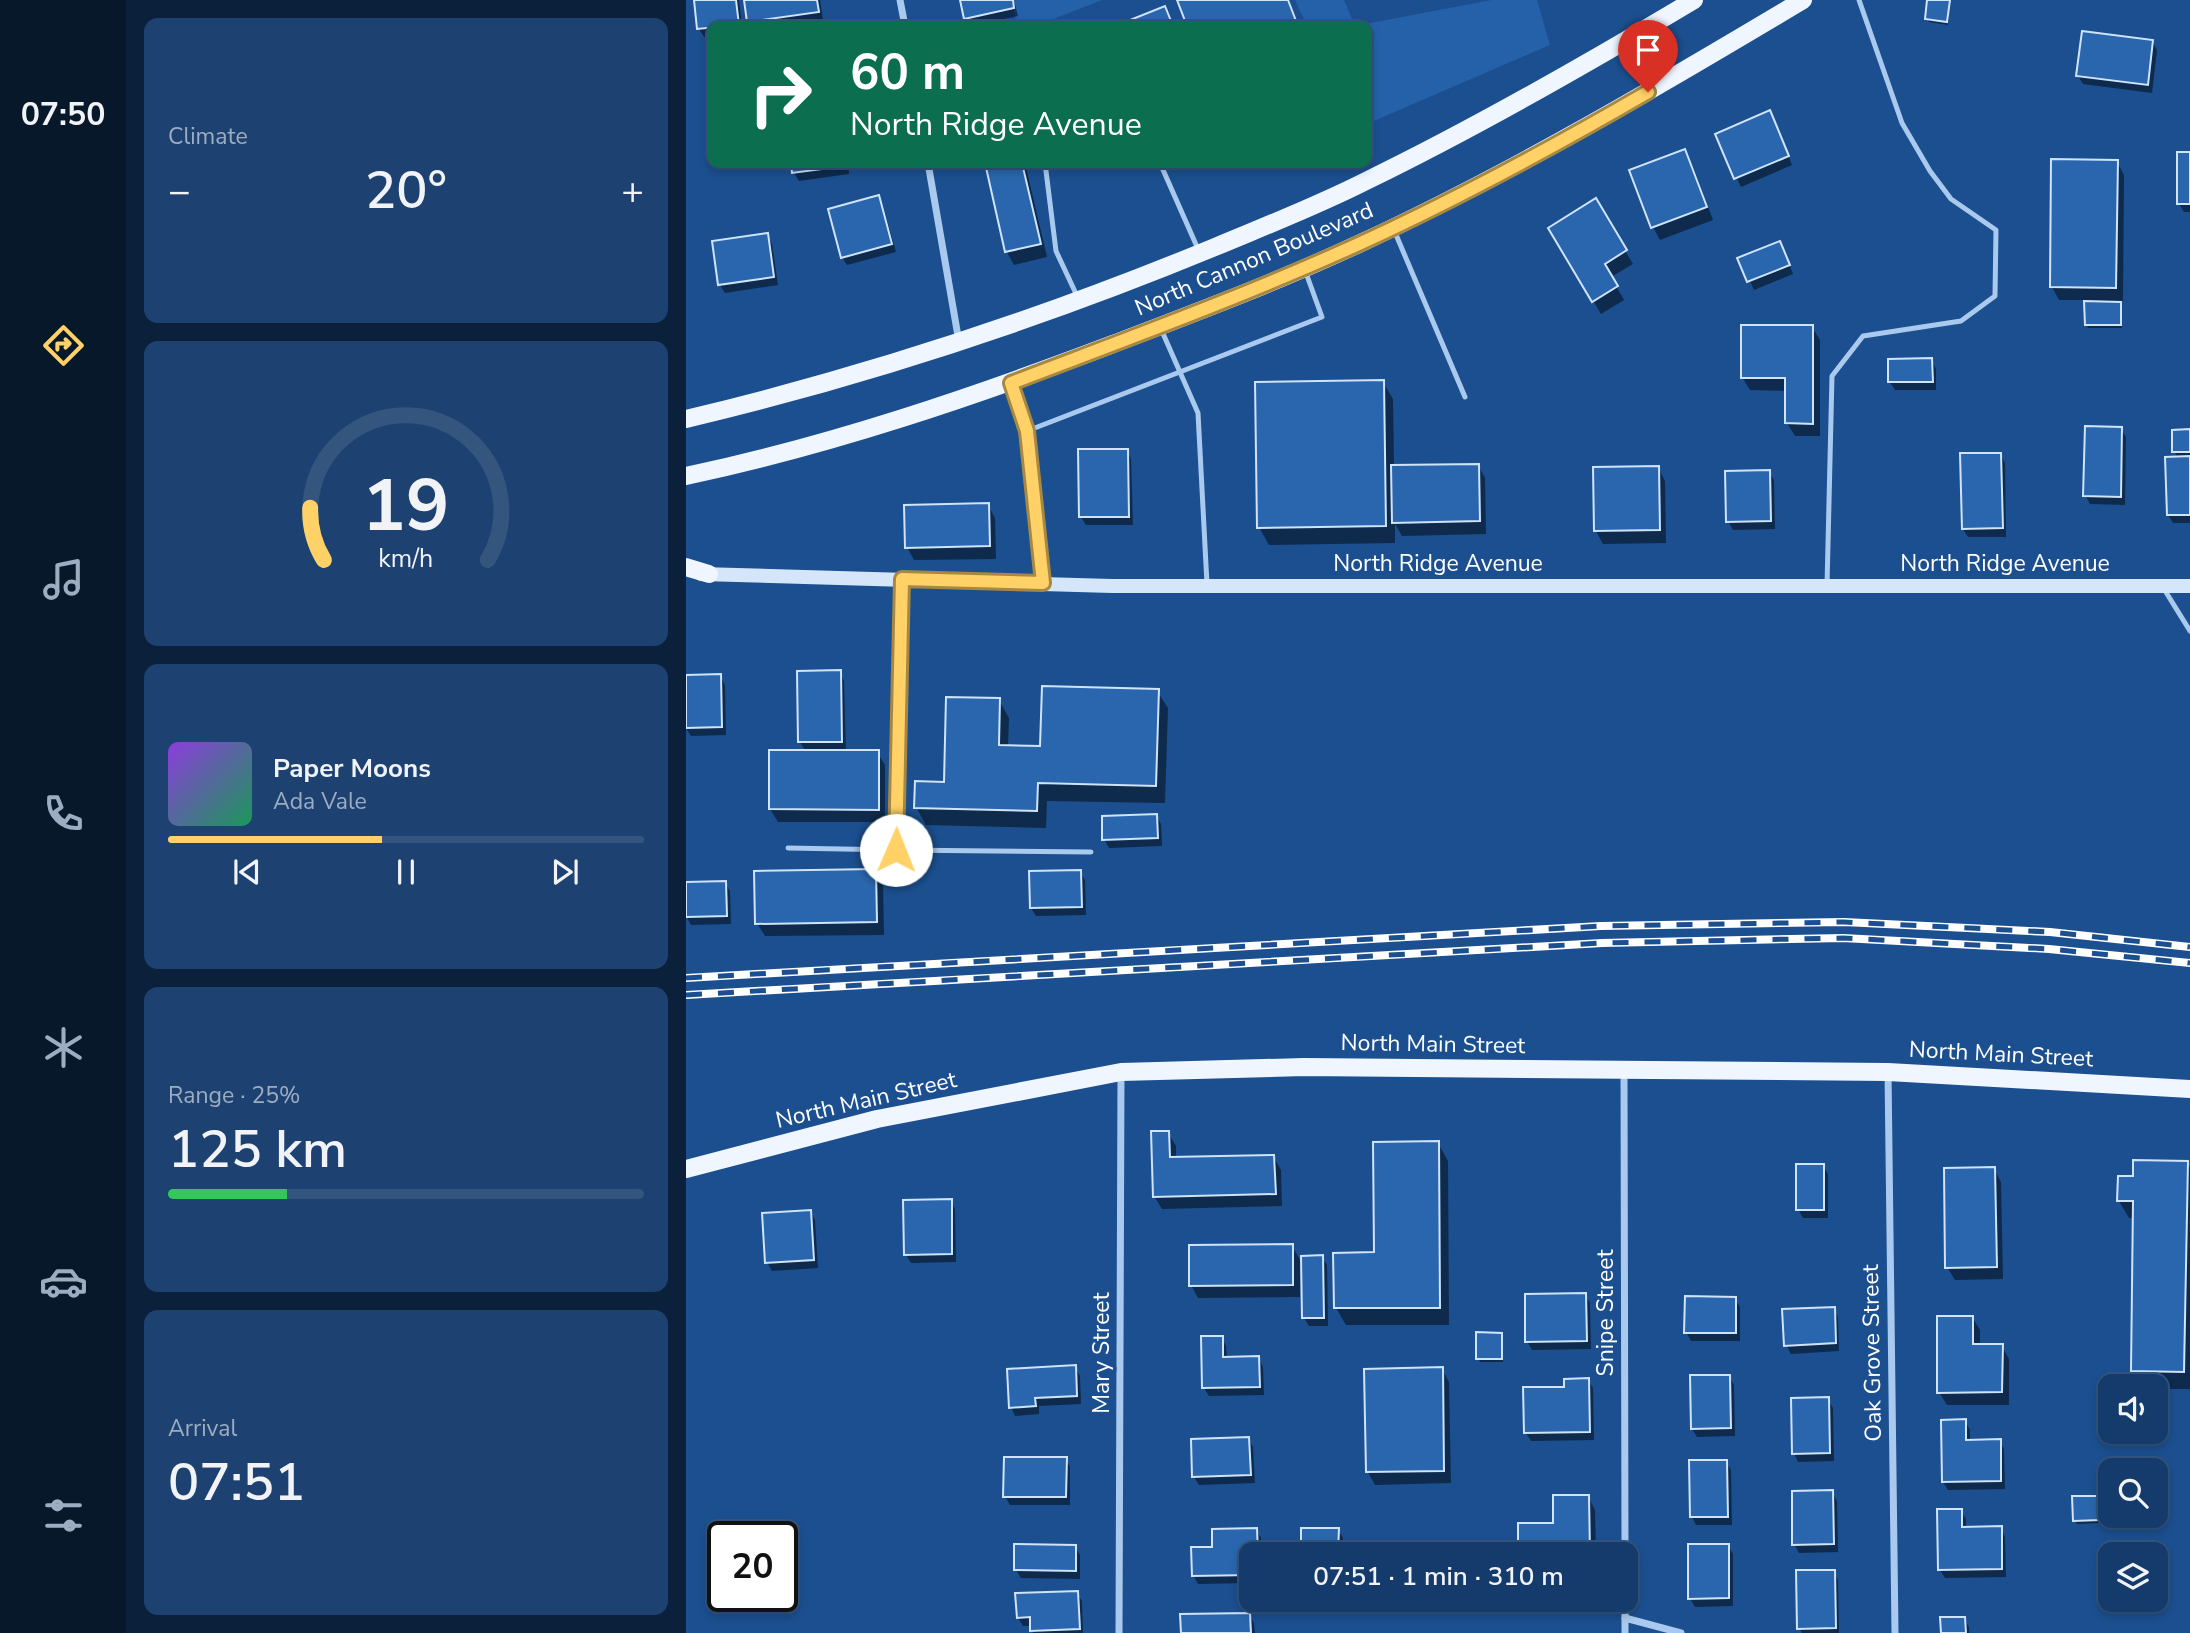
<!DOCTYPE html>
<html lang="en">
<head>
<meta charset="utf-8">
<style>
  :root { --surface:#143b6b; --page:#1d4271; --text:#f1f3f6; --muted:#9dadc1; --line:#33557e; --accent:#ffd166 }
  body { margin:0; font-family:"Nunito Sans",sans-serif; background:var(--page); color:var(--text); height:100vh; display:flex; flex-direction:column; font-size:26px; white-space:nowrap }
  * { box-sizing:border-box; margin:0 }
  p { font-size:23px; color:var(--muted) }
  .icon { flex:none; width:38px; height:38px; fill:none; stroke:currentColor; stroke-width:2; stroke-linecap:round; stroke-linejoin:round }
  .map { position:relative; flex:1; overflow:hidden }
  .sheet { display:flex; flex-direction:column; gap:18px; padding:18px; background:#0b203b; width:560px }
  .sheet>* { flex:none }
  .guide { position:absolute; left:21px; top:21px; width:665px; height:147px; border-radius:14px; box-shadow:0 4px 10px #0003,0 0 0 2px var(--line); background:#0b6e4f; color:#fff; overflow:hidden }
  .buttons { position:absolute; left:1412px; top:1374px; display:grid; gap:14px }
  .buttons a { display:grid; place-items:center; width:70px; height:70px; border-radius:14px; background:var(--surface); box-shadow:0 4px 10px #0003,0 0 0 2px var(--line); font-size:35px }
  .speed { position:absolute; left:21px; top:1521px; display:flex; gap:14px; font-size:35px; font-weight:700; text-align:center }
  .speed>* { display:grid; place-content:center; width:91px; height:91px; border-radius:50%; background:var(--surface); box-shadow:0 4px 10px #0003,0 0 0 2px var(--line); line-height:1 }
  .speed .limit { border:4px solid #111; border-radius:10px; background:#fff; color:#111 }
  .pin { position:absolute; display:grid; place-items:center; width:60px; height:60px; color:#fff; margin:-72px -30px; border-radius:50% 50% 50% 0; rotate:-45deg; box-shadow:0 0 7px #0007 }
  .pin .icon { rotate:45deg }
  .me { position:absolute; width:77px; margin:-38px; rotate:1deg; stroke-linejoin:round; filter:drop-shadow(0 0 5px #0008) }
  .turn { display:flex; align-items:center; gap:24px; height:147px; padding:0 28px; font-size:32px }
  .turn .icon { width:91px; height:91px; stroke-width:2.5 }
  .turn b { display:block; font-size:49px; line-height:60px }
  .big { font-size:52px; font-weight:600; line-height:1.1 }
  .sheet .tile { flex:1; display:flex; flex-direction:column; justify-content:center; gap:10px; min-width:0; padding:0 24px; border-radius:14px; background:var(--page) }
  .sheet .dial { align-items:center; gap:0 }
  .dial svg { height:182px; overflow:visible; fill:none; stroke:var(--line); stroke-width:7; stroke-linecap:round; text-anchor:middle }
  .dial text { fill:var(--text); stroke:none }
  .song { display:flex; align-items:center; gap:21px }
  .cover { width:84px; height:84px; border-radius:10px; background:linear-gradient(135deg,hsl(270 70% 55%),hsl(150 70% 35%)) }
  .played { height:7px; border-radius:4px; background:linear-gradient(90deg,var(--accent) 45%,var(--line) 45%) }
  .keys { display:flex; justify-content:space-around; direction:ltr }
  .heat { display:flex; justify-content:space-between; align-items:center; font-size:38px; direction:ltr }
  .charge { height:10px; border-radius:5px; background:linear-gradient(90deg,#34c759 25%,var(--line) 0) }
  .trip { position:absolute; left:553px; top:1542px; width:399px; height:70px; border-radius:14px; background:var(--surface); box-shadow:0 4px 10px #0003,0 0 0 2px var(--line); font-weight:600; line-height:70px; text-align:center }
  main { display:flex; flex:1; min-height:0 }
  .tabs { display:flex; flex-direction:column; width:126px; justify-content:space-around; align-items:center; background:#08182b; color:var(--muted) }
  .tabs .icon { width:49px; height:49px }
  .tabs .on { color:var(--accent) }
  .tabs b { font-size:32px; color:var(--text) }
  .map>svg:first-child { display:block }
  .green { fill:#2461a8 }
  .shadow { fill:#0007 }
  .building { fill:#2a66ad; stroke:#cfe3fa; stroke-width:2 }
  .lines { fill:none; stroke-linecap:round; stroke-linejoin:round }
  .lane { stroke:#a9c9ee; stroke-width:5 }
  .street { stroke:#a9c9ee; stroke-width:7 }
  .secondary { stroke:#d6e6fa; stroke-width:14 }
  .primary { stroke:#f0f6ff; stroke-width:18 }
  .rail-casing { stroke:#fff; stroke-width:8 }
  .rail { stroke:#1b4f8f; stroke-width:5; stroke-dasharray:16; stroke-linecap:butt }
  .route-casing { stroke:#a68842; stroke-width:18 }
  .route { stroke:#ffd166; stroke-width:12 }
  .labels { text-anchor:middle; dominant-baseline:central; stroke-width:7; stroke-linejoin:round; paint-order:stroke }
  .street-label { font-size:23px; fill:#fff; stroke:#1b4f8f }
</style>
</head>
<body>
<main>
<nav class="tabs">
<b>07:50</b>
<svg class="icon on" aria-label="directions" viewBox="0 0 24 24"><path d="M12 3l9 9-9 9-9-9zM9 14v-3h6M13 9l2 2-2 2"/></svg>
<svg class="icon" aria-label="music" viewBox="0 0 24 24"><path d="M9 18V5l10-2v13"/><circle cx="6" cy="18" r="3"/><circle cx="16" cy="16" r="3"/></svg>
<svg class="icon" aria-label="phone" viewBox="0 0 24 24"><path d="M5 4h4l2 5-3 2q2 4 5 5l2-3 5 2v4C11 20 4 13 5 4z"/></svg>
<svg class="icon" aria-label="climate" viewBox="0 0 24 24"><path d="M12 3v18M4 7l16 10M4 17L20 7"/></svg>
<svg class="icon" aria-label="car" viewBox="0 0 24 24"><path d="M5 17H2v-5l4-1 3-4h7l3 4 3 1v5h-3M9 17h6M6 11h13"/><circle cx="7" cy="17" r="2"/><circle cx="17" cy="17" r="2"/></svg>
<svg class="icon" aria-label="filters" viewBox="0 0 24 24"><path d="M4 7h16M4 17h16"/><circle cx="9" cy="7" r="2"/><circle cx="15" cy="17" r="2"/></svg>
</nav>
<section class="sheet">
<div class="tile"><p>Climate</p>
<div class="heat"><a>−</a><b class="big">20°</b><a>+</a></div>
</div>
<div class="tile dial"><svg viewBox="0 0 100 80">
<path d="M14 69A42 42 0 1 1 86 69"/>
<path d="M14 69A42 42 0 0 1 8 46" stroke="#ffd166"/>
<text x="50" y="56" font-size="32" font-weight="700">19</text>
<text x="50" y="72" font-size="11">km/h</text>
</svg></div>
<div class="tile">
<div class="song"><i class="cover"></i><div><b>Paper Moons</b><p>Ada Vale</p></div></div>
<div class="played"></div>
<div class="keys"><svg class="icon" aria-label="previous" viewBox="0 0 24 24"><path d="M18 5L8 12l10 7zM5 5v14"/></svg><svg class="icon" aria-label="pause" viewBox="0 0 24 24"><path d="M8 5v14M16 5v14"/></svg><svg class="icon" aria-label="next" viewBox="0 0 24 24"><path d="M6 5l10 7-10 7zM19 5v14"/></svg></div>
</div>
<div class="tile"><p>Range · 25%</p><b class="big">125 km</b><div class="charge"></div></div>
<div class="tile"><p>Arrival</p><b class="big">07:51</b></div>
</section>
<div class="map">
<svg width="1504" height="1633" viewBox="0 0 1504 1633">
  <rect width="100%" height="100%" fill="#1b4f8f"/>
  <g class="green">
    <path d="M326,0H416L350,26H331Z"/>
    <path d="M609,0H658L669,26L805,0H851L864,45L681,124V26H621Z"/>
  </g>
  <g class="shadow">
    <path d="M10,0H53L56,26H26V36L18,37L13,29Z"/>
    <path d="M67,0H134L137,20L93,26H66L63,21Z"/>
    <path d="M276,0H328L332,16L284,26L280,19Z"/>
    <path d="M493,0H603L613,26H503Z"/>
    <path d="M1243,0H1264L1262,25L1243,22L1241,18Z"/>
    <path d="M1466,41L1471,50L1466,93L1397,84L1392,76Z"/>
    <path d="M1088,121L1106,165L1055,187L1031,135Z"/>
    <path d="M998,151L1006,164L1027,220L974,240L967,227Z"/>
    <path d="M1504,154V212H1498L1493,204Z"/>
    <path d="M1431,162L1438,175L1437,301H1432L1436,307V328H1402L1400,324V300H1373L1366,287Z"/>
    <path d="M106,163H162L163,174L113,181L108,173Z"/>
    <path d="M301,163H339L361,257L328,265L321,252Z"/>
    <path d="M193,197L197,206L210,252L161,265L156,257Z"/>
    <path d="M909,201L947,264L925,277L938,300L915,314L864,228Z"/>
    <path d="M81,235L86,244L92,285L39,293L34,285Z"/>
    <path d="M1098,251L1107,274L1068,290L1054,259Z"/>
    <path d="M1126,327L1134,340V436H1109L1101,423V391L1064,390L1056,377Z"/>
    <path d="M1245,360L1250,369V390H1209L1204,382Z"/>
    <path d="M697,382L707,399L708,467L792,465L799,478L800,534L716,536L709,524V543L583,545L573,527Z"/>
    <path d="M1435,429L1440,437L1439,505L1404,504L1399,495Z"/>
    <path d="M1504,431V523H1487L1482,515L1492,458L1488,451Z"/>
    <path d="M441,450L445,459L447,525H400L395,517Z"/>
    <path d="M1314,454L1319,463L1320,537H1282L1277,529Z"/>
    <path d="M972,467L979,481L980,543L917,544L910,531Z"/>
    <path d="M1083,472L1088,480L1089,529L1047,530L1042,521Z"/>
    <path d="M302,505L309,518L310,559L228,560L221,547Z"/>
    <path d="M154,672L158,681L160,752H191L199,765V822H92L84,809L120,752L114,742Z"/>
    <path d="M34,676L39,685L40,735L5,736L0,728V677Z"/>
    <path d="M471,691L482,708L479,803L361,801L360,828L240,825L230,807L260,784L313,700L323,718L322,747L355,748Z"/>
    <path d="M470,815L475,824L476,846L423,848L418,839Z"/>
    <path d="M189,871L197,884L198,935L79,936L71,923Z"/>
    <path d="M394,872L399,880L400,915L350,916L345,908Z"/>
    <path d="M39,883L44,891L45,924L5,925L0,916V884Z"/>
    <path d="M482,1133L490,1146V1159L587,1156L595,1170L596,1206L476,1209L468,1196Z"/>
    <path d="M752,1143L762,1161L763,1325H660L650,1308L689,1254Z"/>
    <path d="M1500,1162L1504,1168V1389H1470V1386H1455L1446,1371L1449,1218H1443L1433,1201L1449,1178Z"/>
    <path d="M1137,1166L1142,1174V1218H1117L1112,1209Z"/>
    <path d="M1308,1169L1315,1182L1317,1279L1269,1280L1261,1267Z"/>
    <path d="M265,1201L269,1209L270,1262L225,1263L220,1255Z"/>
    <path d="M124,1211L129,1220L132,1268L86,1271L81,1262Z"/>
    <path d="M606,1246L617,1265L636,1257L641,1265L642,1326H623L618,1318L617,1269H614V1297L512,1298L505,1285Z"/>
    <path d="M899,1295L904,1303L905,1349L846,1350L841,1341Z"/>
    <path d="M1049,1299L1054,1307V1341H1005L1000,1332Z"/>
    <path d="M1148,1309L1152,1317L1153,1351L1105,1354L1100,1345Z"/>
    <path d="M1286,1317L1294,1330V1346H1316L1323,1359V1405H1261L1253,1392Z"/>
    <path d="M815,1334L817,1338V1362H794L792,1358Z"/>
    <path d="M536,1338L540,1346L541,1359L572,1358L577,1367L578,1395L523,1396L518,1388Z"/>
    <path d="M389,1367L394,1376L395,1404L353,1406V1414L329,1416L325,1407Z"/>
    <path d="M756,1369L763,1382L765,1483L689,1485L682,1472Z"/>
    <path d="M1043,1376L1048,1385L1049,1436L1011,1437L1006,1429Z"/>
    <path d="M902,1380L907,1388L908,1440L845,1441L840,1433L879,1388Z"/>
    <path d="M1142,1399L1147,1408L1148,1461L1112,1462L1108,1453Z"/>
    <path d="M1279,1421L1284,1430V1441H1314L1318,1449L1319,1489L1262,1490L1257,1482Z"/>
    <path d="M562,1438L567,1447L569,1483L513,1485L508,1477Z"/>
    <path d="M380,1459L384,1467V1505H324L319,1496Z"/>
    <path d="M1040,1462L1045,1470L1046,1525H1010L1006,1517Z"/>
    <path d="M1146,1492L1151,1501L1152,1552L1113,1553L1108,1544Z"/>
    <path d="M902,1496L909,1510L910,1554H834Z"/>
    <path d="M1413,1497L1416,1523L1391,1524L1389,1520Z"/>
    <path d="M1275,1511L1280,1519V1529L1315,1528L1319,1537L1320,1577L1259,1578L1254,1570Z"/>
    <path d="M570,1530L575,1538V1554H565V1583L512,1584L507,1575L528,1549Z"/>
    <path d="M652,1530L657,1538L656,1554H617Z"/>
    <path d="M1042,1545L1047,1554V1606L1009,1607L1004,1598Z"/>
    <path d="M389,1547L394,1555V1579L335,1578L330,1570Z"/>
    <path d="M1148,1572L1152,1580L1153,1633H1116L1113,1628Z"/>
    <path d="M391,1593L396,1601L397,1633H347L346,1626H337L332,1618Z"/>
    <path d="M563,1615L568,1623L569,1633H496Z"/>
    <path d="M1278,1619L1283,1627V1633H1256Z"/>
  </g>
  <g class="building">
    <path d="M8,0H50L53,25L11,29Z"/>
    <path d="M58,0H131L133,12L61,22Z"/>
    <path d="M274,0H327L328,8L278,19Z"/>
    <path d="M491,0H602L612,26H501Z"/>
    <path d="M1241,0H1264L1261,22L1239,19Z"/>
    <path d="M479,6L487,26H441L439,22Z"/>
    <path d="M1396,31L1467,40L1462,85L1390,76Z"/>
    <path d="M1084,110L1103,156L1048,179L1029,134Z"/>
    <path d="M999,149L1021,207L965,228L943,170Z"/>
    <rect x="1491" y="152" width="13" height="52"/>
    <path d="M1365,159L1432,160L1430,288L1364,287Z"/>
    <path d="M105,163H159L160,166L106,173Z"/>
    <path d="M299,163H336L355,244L319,252Z"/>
    <path d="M193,195L206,244L155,258L142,209Z"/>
    <path d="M910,198L941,250L919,264L932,286L906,302L862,228Z"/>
    <path d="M82,233L88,277L32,285L26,241Z"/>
    <path d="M1094,241L1104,265L1061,282L1051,258Z"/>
    <path d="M1398,301L1435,302V325H1399Z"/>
    <path d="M1055,325H1127V424L1099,423V378H1055Z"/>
    <path d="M1246,358L1247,382H1202V359Z"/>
    <path d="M698,380L700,526L571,528L569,382Z"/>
    <path d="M1399,426L1436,427L1435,497L1397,496Z"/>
    <path d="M1504,429V452H1486V430Z"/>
    <path d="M392,449H442L443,517H393Z"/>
    <path d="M1274,453H1315L1317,528L1276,529Z"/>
    <path d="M1504,456V515H1481L1479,457Z"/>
    <path d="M793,464L794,521L706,523L705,465Z"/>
    <path d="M973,466L974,530L908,531L907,467Z"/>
    <path d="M1084,470L1085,521L1040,522L1039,471Z"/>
    <path d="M303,503L304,546L219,548L218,505Z"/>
    <path d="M155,670L156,742H112L111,671Z"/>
    <path d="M35,674L36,727L0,728V675Z"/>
    <path d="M356,686L473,689L470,786L352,783L351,811L228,808L229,781L258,782L260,697L314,698L313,745L354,746Z"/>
    <path d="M83,750H193V810L83,809Z"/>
    <path d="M471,814L472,838L416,840V816Z"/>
    <path d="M190,869L191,922L69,924L68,871Z"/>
    <path d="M395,870L396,907L344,908L343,871Z"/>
    <path d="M40,881L41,916L0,917V882Z"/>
    <path d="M465,1131H483L484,1157L588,1155L590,1194L467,1197Z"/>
    <path d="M753,1141L754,1308H648L647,1253L688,1252L687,1142Z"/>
    <path d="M1447,1160L1502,1161L1498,1372L1445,1371L1447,1201H1431L1432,1176H1447Z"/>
    <rect x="1110" y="1164" width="28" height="46"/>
    <path d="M1309,1167L1311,1267L1259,1268L1258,1168Z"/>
    <path d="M266,1199V1254L218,1255L217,1200Z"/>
    <path d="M125,1210L128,1260L79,1263L76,1213Z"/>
    <path d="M607,1244V1285L503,1286V1245Z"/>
    <path d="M637,1255L638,1318H616L615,1256Z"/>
    <path d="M900,1293L901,1341L839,1342V1294Z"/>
    <path d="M999,1296L1050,1297V1333H998Z"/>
    <path d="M1149,1307L1150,1343L1098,1346L1096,1309Z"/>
    <path d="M1251,1316H1287V1344H1317L1316,1392L1251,1393Z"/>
    <path d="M790,1332L816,1333V1359H790Z"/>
    <path d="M515,1336H537V1357L573,1356L574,1387L516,1388Z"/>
    <path d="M390,1365L391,1396L349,1398L350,1406L323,1408L321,1369Z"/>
    <path d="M757,1367L758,1471L680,1472L678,1369Z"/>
    <path d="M1004,1375H1044L1045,1428L1005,1429Z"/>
    <path d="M903,1378L904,1432L838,1433L837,1387H878V1379Z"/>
    <path d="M1143,1397L1144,1453L1106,1454L1105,1398Z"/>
    <path d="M1280,1419V1440L1315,1439V1481L1256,1482L1255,1420Z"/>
    <path d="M563,1437L565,1475L506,1477L505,1439Z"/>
    <path d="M318,1457H381L380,1497H317Z"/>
    <path d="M1003,1460H1041L1042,1517H1004Z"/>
    <path d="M1147,1490L1148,1544L1106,1545V1491Z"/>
    <path d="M867,1495H903L904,1554H832V1523H867Z"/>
    <path d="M1386,1496H1414L1415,1520L1387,1521Z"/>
    <path d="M1251,1509H1276V1527L1316,1526V1569L1252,1570Z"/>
    <path d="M571,1528L572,1554H565V1575L506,1576L505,1547H526V1529Z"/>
    <path d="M615,1528H653L652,1554H615Z"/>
    <path d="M328,1544L390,1545V1571L328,1570Z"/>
    <path d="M1002,1544H1043V1598L1002,1599Z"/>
    <path d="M1110,1570H1149L1150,1628L1111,1629Z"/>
    <path d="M392,1591L394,1629L344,1631V1617L331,1618L329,1593Z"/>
    <path d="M564,1613L565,1633H495L494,1614Z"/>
    <path d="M1254,1617H1279L1280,1633H1255Z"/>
  </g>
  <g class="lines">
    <g class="lane">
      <path d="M359,163L370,251L392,298"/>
      <path d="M474,163L512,249"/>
      <path d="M708,230L779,397"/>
      <path d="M475,329L512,413L521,584"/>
      <path d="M326,385L341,431L636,317L620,273"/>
      <path d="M341,431L357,583"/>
      <path d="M1141,586L1146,376L1177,336L1275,321L1309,296L1310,230L1265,199L1244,171L1216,123L1173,0"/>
      <path d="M1478,589L1504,631"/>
      <path d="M102,848L210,850L216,583"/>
      <path d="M210,850L405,852"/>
    </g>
    <g class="street">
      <path d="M214,0L219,26"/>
      <path d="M242,163L273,342"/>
      <path d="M938,1072L939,1554"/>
      <path d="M1202,1072L1209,1633"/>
      <path d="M939,1600V1633"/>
      <path d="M939,1618L995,1633"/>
      <path d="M433,1633L435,1074"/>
    </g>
    <path class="secondary" d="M15,574L426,586H1504"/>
    <g class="primary">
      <path d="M0,419C181,376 357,318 529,247C579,226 631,206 680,181C793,126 901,64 1008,0"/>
      <path d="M0,476C146,445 287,397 427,344C511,312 596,280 677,242C829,171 973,86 1117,0"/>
      <path d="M0,567L23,574"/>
      <path d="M0,1169L191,1119L435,1072L618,1067L1202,1072L1504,1089"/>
    </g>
    <defs>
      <g id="rail">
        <path d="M0,978L915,926L1158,922L1364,932L1504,947"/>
        <path d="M0,995L916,943L1157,938L1363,949L1504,963"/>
      </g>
    </defs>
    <use href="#rail" class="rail-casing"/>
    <use href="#rail" class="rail"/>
  </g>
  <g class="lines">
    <defs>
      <path id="route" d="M210,850L216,579L357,583L341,431L325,383C443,338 561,295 675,243C773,198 869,146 962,92"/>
    </defs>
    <use href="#route" class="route-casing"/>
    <use href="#route" class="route"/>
  </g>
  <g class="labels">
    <g class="street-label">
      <text transform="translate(568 259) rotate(-23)">North Cannon Boulevard</text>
      <text x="752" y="563">North Ridge Avenue</text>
      <text x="1319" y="563">North Ridge Avenue</text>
      <text transform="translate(747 1044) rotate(1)">North Main Street</text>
      <text transform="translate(1315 1054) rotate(3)">North Main Street</text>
      <text transform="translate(180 1100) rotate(-13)">North Main Street</text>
      <text transform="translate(919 1313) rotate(-90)">Snipe Street</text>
      <text transform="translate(415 1353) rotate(-90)">Mary Street</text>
      <text transform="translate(1186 1353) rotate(-91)">Oak Grove Street</text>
    </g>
  </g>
</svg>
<div class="buttons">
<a><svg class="icon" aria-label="sound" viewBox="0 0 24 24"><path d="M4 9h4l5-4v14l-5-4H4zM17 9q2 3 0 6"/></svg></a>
<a><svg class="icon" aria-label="search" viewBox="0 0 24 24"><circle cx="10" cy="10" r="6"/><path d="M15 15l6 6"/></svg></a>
<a><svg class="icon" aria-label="layers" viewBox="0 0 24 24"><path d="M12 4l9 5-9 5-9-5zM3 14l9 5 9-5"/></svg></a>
</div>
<div class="speed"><div class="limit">20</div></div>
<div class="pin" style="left:962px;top:92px;background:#d93025"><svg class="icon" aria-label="arrive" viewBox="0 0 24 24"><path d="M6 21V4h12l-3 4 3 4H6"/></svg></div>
<svg class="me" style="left:210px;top:850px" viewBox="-20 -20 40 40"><circle r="19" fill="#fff"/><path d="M0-13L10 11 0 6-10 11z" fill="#ffd166"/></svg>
<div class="trip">07:51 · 1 min · 310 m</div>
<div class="guide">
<div class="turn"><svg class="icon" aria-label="right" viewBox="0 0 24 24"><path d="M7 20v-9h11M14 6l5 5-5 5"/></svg><div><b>60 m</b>North Ridge Avenue</div></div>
</div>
</div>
</main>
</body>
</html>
